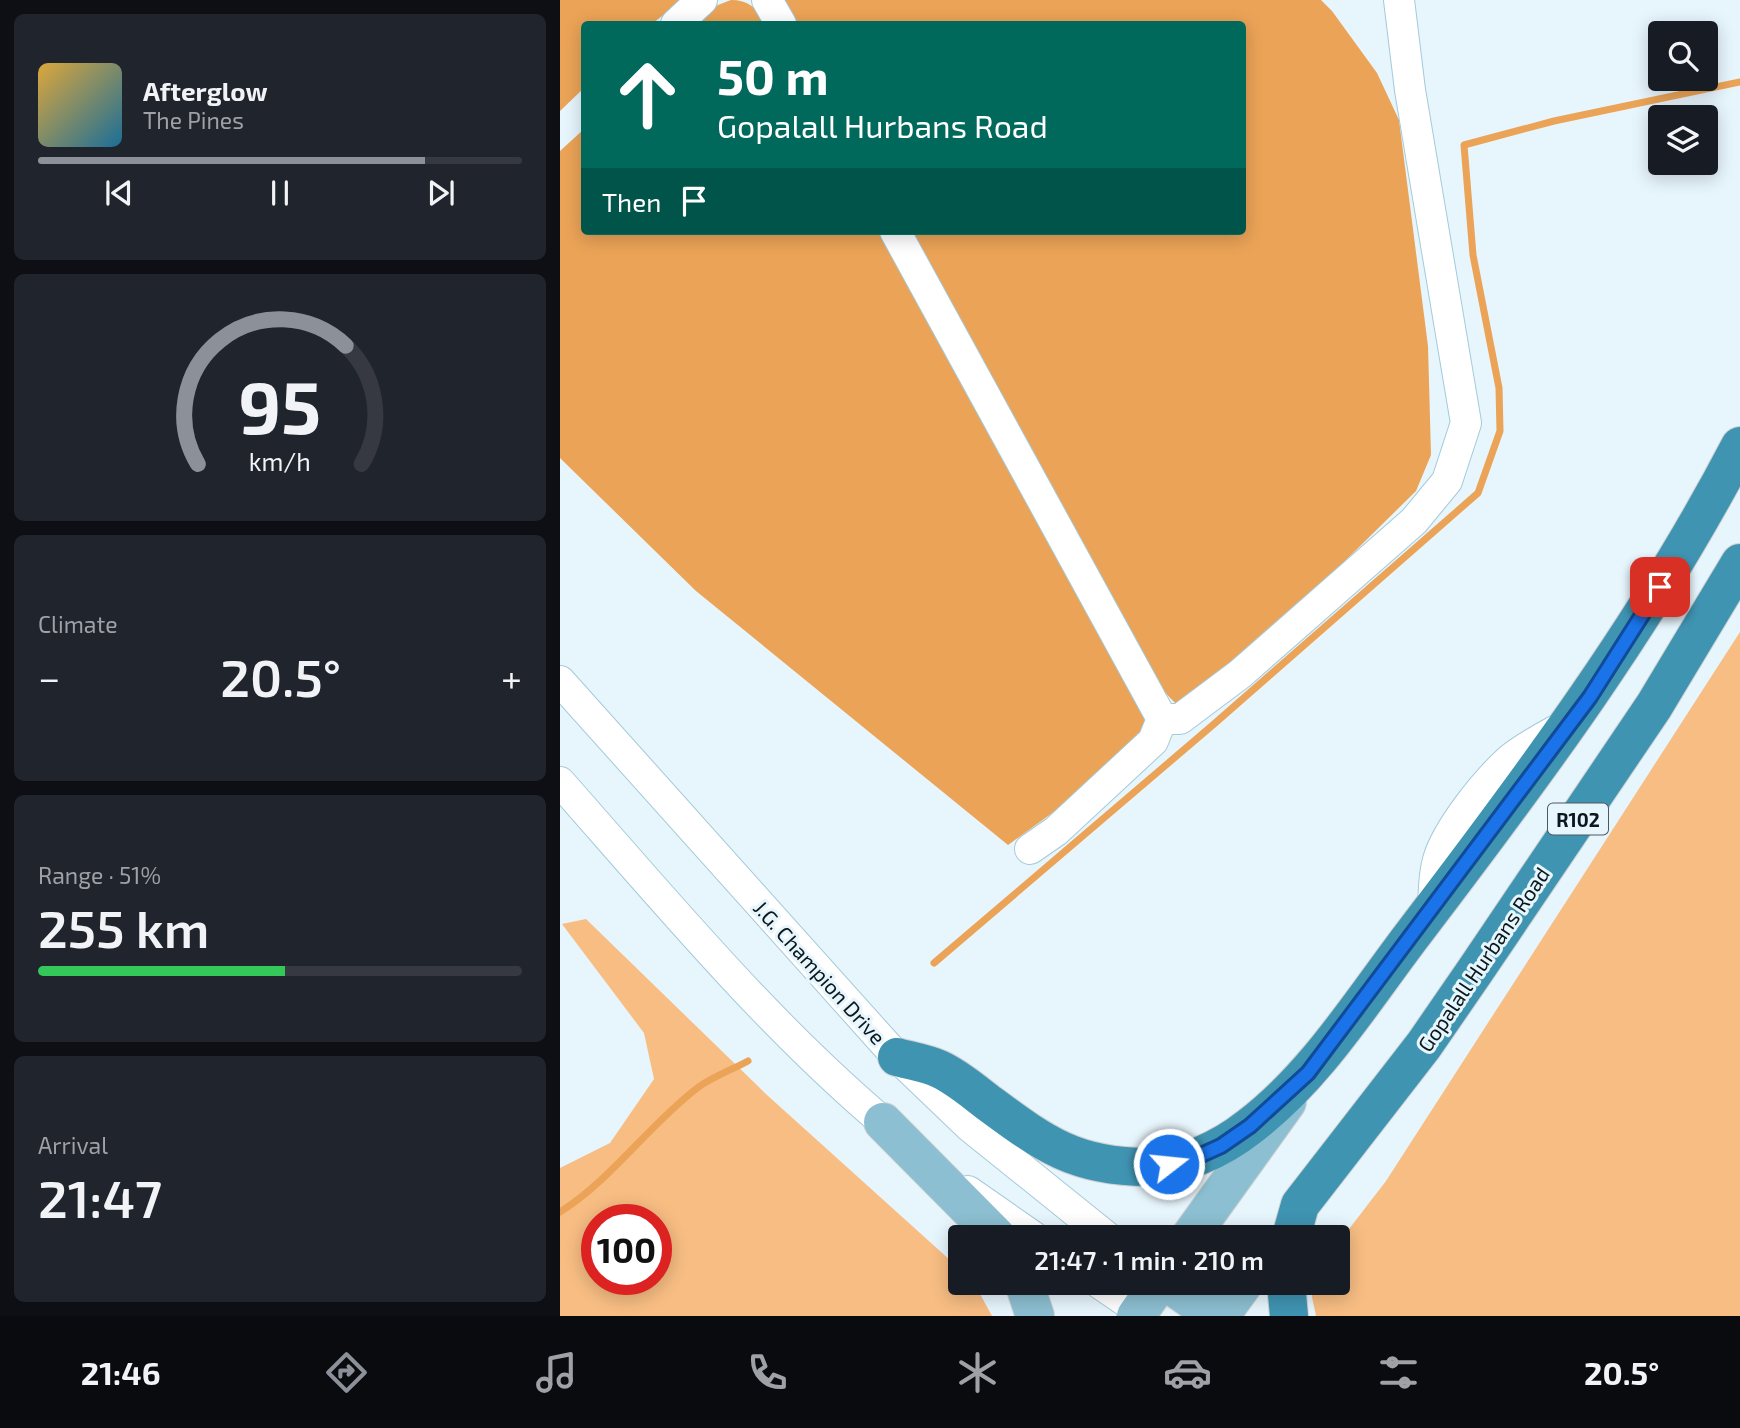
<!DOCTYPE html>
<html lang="en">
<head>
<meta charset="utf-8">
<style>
  :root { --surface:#171b24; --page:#20242c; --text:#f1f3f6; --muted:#9ea1a6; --line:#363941; --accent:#8c9099 }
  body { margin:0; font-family:"Exo 2",sans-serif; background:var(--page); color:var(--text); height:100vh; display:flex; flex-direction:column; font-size:26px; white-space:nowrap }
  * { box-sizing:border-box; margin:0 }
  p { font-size:23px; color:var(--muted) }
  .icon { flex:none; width:38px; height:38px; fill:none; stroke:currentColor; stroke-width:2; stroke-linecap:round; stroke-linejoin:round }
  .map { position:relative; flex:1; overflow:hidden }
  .drawer { display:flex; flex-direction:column; gap:14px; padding:14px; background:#0d0f14; width:560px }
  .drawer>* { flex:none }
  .hud { position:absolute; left:21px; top:21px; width:665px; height:214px; border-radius:7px; box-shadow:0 4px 18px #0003; background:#00695c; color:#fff; overflow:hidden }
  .tools { position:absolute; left:1088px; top:21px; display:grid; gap:14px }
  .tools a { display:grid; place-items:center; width:70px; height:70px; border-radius:7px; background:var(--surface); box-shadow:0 4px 18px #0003; font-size:35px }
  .speed { position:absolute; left:21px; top:1204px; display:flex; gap:14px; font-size:35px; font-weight:700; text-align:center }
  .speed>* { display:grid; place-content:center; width:91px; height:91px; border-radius:50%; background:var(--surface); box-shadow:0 4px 18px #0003; line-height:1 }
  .speed .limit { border:10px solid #d22; background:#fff; color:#111 }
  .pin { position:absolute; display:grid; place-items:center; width:60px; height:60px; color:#fff; margin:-30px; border-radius:14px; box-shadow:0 4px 10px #0006 }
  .me { position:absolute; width:77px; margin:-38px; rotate:74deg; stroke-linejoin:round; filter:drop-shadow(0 0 5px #0008) }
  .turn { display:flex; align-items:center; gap:24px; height:147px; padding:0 21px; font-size:32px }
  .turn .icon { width:91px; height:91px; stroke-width:2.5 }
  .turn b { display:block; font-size:49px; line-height:60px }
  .then { display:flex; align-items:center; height:66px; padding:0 21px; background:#0003; gap:14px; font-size:26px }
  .big { font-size:52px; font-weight:600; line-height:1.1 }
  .drawer .widget { flex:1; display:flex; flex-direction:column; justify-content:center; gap:10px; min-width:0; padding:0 24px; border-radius:10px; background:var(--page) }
  .drawer .dial { align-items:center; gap:0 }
  .dial svg { height:182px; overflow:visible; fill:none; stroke:var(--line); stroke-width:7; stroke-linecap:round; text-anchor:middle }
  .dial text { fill:var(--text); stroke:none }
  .song { display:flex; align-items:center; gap:21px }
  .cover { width:84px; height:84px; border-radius:10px; background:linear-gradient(135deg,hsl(40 70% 55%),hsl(200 70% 35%)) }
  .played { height:7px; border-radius:4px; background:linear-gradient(90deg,var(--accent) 80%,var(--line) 80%) }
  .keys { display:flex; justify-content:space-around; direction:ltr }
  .heat { display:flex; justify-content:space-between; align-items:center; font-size:38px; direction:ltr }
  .charge { height:10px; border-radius:5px; background:linear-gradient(90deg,#34c759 51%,var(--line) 0) }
  .trip { position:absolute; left:388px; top:1225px; width:402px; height:70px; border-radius:7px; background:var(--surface); box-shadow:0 4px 18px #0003; font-weight:600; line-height:70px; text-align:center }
  .menu { display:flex; height:112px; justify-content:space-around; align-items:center; background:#090b0e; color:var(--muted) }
  .menu .icon { width:49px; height:49px }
  .menu .current { color:var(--accent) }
  .menu b { font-size:32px; color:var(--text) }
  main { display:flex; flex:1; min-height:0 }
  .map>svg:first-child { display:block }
  .green { fill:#f7bd83; fill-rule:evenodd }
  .water { fill:#eba357 }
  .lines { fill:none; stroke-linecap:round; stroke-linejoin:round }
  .stream { stroke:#eba357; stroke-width:7 }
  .minor-casing { stroke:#a5cad9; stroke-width:32 }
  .major-casing { stroke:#ced1d2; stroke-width:40 }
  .highway-casing { stroke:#ced1d2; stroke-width:40 }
  .minor { stroke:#fff; stroke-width:30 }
  .major { stroke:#8cbfd1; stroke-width:38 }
  .highway { stroke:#3f94b2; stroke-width:38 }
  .route-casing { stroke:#114b97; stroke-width:18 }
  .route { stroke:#1a73e8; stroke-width:12 }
  .labels { text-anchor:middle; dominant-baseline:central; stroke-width:6; stroke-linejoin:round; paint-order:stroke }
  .shield { fill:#e7f5fc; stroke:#4c5a60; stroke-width:2 }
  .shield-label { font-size:19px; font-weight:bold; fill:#0a181d }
  .street-label { font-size:21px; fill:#0a181d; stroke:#e7f5fc }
</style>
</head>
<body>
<main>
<section class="drawer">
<div class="widget">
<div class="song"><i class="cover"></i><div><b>Afterglow</b><p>The Pines</p></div></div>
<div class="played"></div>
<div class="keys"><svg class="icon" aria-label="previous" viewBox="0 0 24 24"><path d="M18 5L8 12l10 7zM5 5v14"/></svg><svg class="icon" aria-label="pause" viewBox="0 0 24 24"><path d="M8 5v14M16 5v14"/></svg><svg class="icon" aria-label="next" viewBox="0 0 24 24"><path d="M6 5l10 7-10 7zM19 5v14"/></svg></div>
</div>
<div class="widget dial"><svg viewBox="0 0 100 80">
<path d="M14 69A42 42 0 1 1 86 69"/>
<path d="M14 69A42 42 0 0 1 79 17" stroke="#8c9099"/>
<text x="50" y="56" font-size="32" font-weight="700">95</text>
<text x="50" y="72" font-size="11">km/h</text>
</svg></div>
<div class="widget"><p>Climate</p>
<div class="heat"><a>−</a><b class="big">20.5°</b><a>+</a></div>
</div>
<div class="widget"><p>Range · 51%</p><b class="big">255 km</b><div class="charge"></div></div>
<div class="widget"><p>Arrival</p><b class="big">21:47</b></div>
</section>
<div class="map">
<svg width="1180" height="1316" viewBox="0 0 1180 1316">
  <rect width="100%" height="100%" fill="#e7f5fc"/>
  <g class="green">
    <path d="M1180,632V1316H756L752,1297L754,1283H779V1242L826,1181Z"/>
    <path d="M26,919L207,1095L401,1270V1283H414L432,1316H0V1168L50,1143L94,1079L84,1033L2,924ZM37,1220H96V1279H37Z"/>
  </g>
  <g class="water">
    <path d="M0,0H122L92,24H24V88L0,111Z"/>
    <path d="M171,0C189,0 198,9 206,24H135L158,5Z"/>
    <path d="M224,0H761L772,11L817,73L839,120L868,346L871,455L856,491L726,619L619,707L590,677L527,551L351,231H682V24H237Z"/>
    <path d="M24,129V231H320L581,704L588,729L506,803L448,845L136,591L0,458V151Z"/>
  </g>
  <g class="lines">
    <g class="stream">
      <path d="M374,963L654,724L918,493L940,431L939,388L913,255L904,145L994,121L1180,82"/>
      <path d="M0,1212C51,1180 88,1126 136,1089C151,1077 172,1070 188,1061"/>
    </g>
    <defs>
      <g id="minor">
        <path d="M207,0L221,24"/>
        <path d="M116,24L142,0"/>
        <path d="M335,231L602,719L593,741L496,831L470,849"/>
        <path d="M0,681L337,1057L409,1126L547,1237"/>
        <path d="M602,719H620L680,674L854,521L887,481L906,423L850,90L839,0"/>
        <path d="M0,782C106,902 216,1035 340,1136"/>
        <path d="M873,909C874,893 873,876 878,860C887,829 925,782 949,760C966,746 986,736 1004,726"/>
        <path d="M408,1191L474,1237"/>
        <path d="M539,1283L580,1311"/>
      </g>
      <g id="major">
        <path d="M323,1122L437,1237"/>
        <path d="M630,1237L727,1102"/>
        <path d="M464,1283L475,1316"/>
        <path d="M608,1283L655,1316"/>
        <path d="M576,1316L599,1283"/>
        <path d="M660,1316L684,1283"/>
      </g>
      <g id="highway">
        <path d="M337,1057C351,1061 366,1063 379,1069C397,1077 414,1092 430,1104C484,1144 516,1167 587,1167C623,1167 661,1149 689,1127C756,1076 802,1001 853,934C972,778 1089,621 1180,446"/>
        <path d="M731,1237L740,1205L864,1045L917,968L1094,706L1180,563"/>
        <path d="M726,1283L729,1316"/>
      </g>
    </defs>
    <use href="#minor" class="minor-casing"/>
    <use href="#major" class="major-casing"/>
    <use href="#highway" class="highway-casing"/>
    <use href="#minor" class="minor"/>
    <use href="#major" class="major"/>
    <use href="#highway" class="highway"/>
  </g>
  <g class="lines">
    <defs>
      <path id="route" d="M609,1164L630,1160L661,1146L690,1126L748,1073L1030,697L1100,587"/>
    </defs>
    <use href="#route" class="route-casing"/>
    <use href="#route" class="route"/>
  </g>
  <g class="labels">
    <rect class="shield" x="988" y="803.5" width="60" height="31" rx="5"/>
    <g class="shield-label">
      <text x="1018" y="819">R102</text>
    </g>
    <g class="street-label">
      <text transform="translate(923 959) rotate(-56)">Gopalall Hurbans Road</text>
      <text transform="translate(260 972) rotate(48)">J.G. Champion Drive</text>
    </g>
  </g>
</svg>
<div class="tools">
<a><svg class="icon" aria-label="search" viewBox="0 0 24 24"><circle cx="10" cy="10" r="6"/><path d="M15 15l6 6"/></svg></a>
<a><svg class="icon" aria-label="layers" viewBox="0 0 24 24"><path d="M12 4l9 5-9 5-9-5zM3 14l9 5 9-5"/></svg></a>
</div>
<div class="speed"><div class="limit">100</div></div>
<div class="pin" style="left:1100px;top:587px;background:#d93025"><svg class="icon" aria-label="arrive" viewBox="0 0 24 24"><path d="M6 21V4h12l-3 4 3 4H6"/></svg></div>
<svg class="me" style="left:609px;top:1164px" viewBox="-20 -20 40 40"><circle r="17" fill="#1a73e8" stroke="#fff" stroke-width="3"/><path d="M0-11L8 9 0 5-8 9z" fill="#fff"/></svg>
<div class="trip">21:47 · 1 min · 210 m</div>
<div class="hud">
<div class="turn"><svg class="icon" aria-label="ahead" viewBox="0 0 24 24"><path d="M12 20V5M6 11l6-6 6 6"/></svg><div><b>50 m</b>Gopalall Hurbans Road</div></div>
<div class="then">Then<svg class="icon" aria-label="arrive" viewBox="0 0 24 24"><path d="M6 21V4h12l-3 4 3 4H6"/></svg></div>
</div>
</div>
</main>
<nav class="menu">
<b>21:46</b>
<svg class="icon current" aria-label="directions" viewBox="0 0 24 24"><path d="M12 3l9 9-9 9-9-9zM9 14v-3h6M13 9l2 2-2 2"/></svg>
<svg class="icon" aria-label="music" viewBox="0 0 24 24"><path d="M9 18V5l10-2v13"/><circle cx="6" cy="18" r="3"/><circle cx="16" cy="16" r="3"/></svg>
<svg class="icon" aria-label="phone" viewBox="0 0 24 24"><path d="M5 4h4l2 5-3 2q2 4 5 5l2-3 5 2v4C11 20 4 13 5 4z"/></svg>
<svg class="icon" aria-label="climate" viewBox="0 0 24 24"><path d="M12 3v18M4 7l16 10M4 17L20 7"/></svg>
<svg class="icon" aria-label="car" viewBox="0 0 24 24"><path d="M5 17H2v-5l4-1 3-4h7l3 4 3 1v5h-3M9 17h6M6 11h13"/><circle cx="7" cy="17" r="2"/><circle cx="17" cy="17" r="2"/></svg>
<svg class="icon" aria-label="filters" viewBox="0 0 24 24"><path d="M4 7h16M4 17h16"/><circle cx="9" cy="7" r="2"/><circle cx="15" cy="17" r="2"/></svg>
<b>20.5°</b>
</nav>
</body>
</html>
